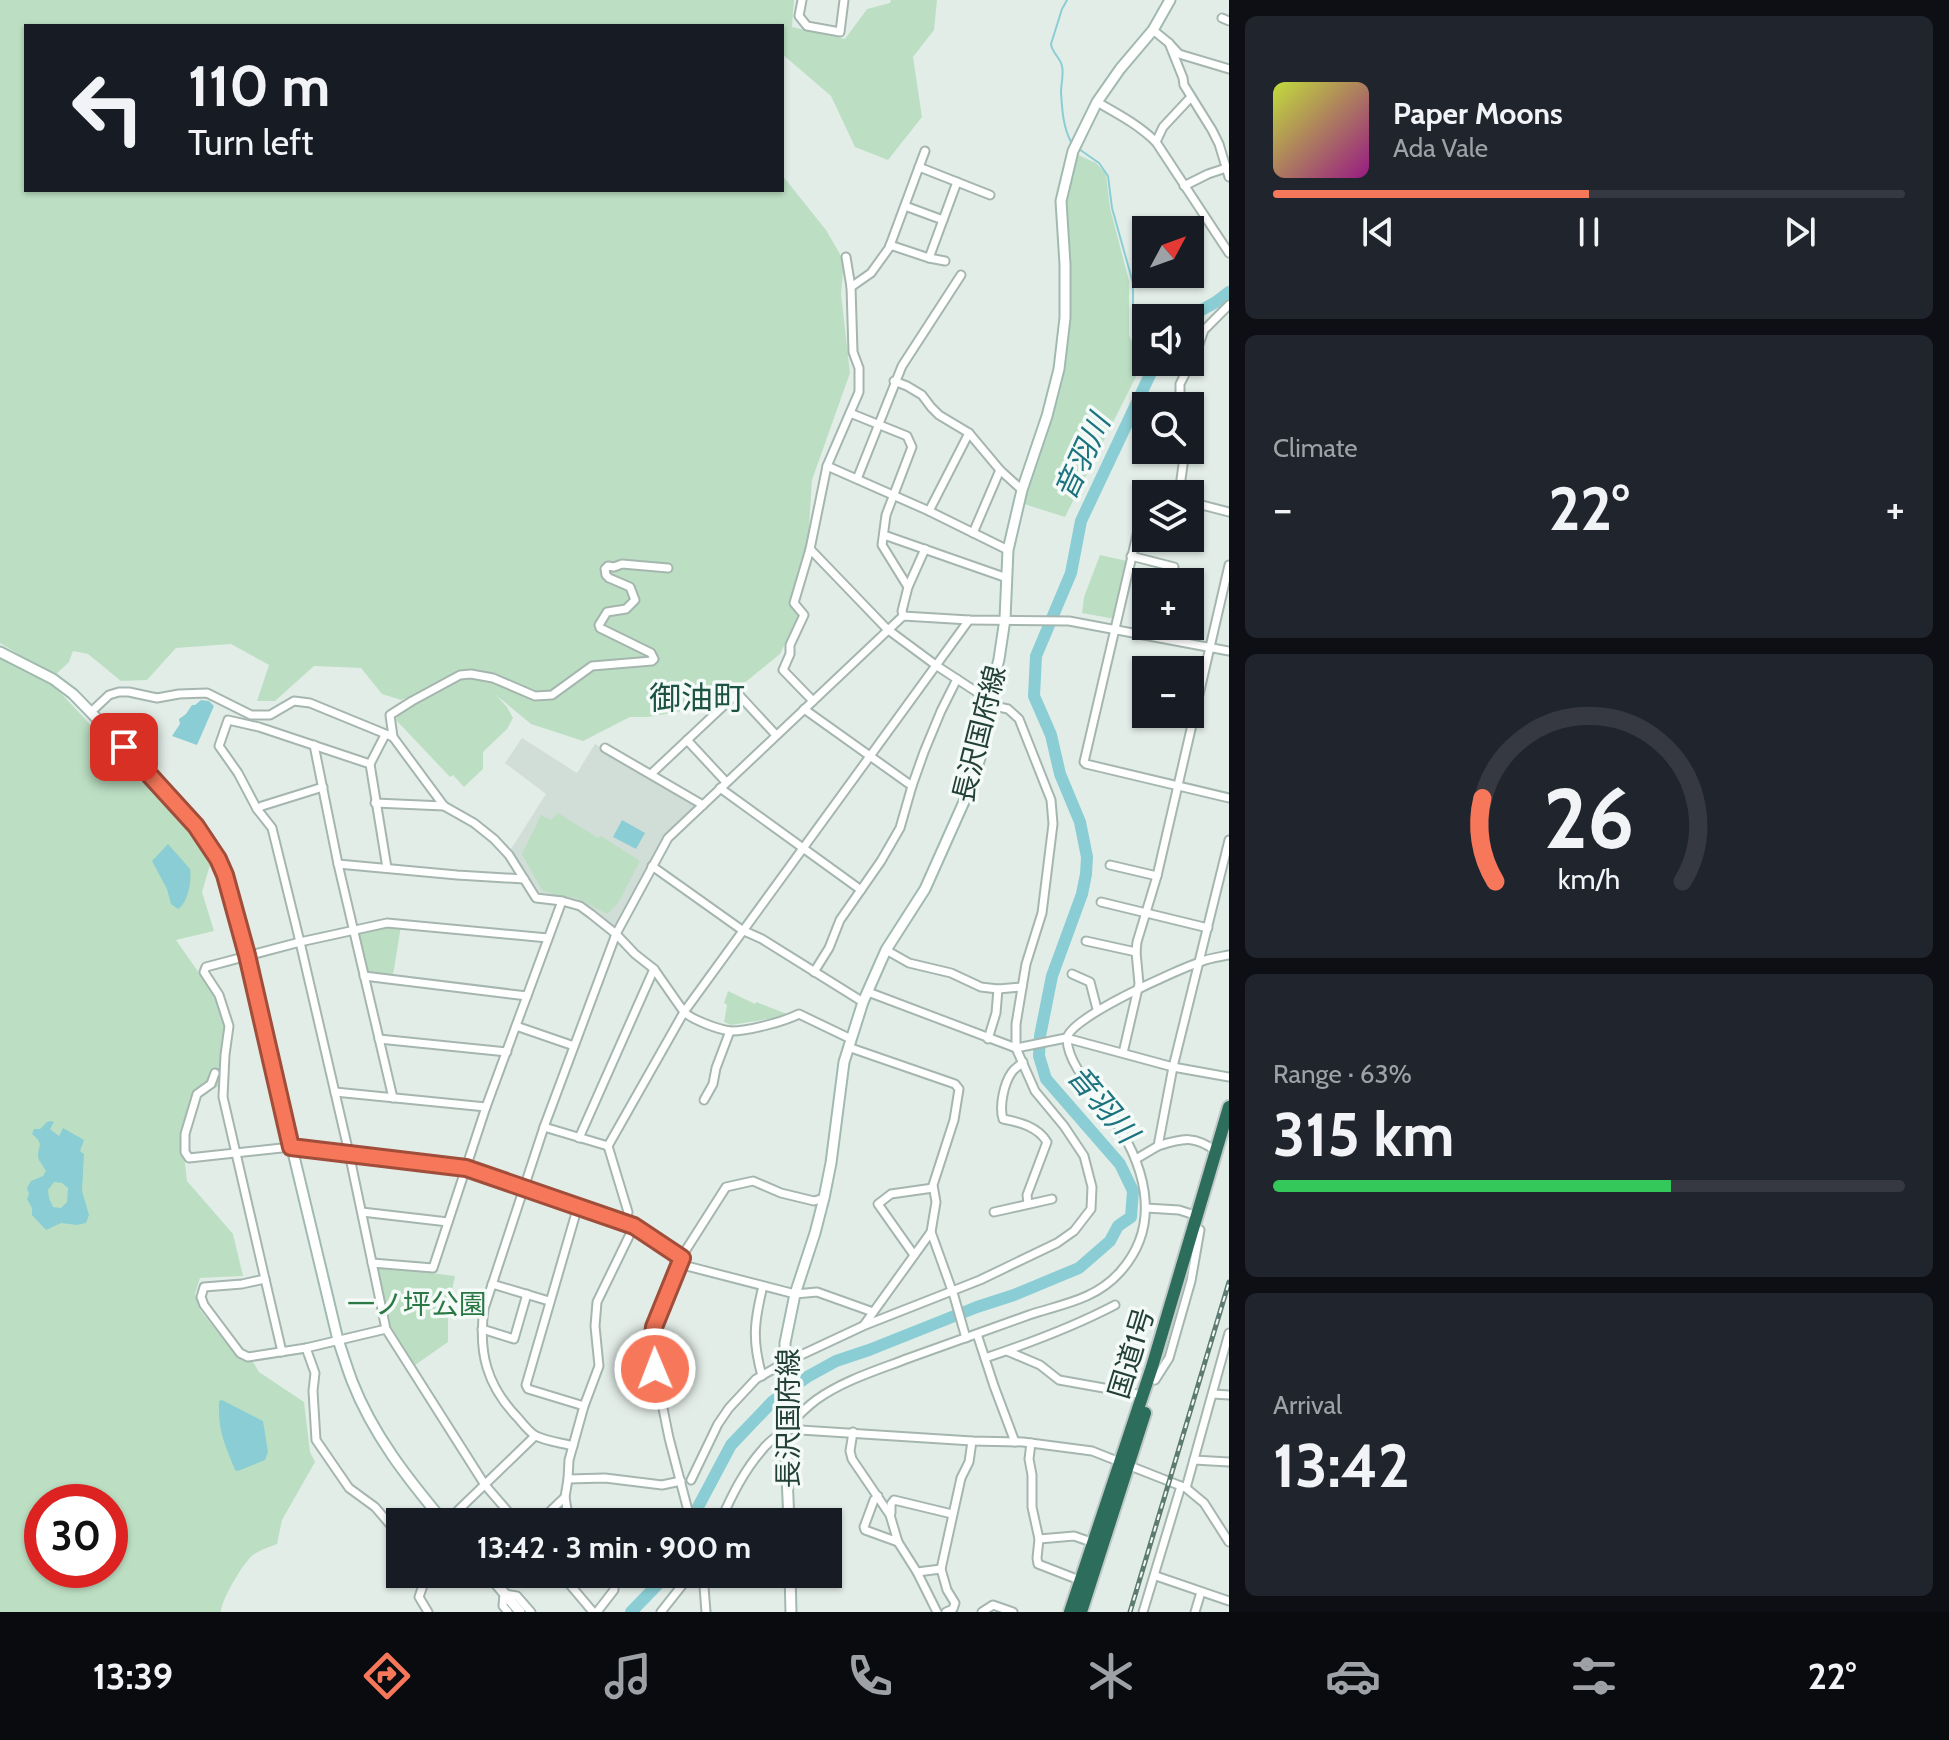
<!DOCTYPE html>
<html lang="en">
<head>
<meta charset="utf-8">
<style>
  :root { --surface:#171b24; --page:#20242c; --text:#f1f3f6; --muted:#9ea1a6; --line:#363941; --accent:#f67759 }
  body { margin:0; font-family:Cabin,"Noto Sans JP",sans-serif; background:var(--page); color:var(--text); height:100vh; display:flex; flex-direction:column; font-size:30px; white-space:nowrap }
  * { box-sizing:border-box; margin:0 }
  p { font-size:26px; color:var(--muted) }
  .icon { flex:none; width:44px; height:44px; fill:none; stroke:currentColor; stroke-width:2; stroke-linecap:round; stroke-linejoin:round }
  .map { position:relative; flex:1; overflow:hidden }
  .details { display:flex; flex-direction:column; gap:16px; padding:16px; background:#0d0f14; width:720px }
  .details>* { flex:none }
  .hud { position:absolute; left:24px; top:24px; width:760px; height:168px; border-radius:0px; box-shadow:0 2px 6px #0004; background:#171b24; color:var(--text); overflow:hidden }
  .needle { width:52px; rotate:49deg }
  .tools { position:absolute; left:1132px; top:216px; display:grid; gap:16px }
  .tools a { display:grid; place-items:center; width:72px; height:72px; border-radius:0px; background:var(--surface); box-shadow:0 2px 6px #0004; font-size:40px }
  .speed { position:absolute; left:24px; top:1484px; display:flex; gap:16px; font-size:40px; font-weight:700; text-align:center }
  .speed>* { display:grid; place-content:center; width:104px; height:104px; border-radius:50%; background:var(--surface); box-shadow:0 2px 6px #0004; line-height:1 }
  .speed .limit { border:12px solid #d22; background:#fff; color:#111 }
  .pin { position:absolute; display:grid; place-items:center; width:68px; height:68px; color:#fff; margin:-34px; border-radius:16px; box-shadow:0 4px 12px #0006 }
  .me { position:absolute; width:88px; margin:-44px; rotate:359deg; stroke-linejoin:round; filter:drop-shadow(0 0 6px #0008) }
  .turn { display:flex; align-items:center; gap:28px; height:168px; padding:0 32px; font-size:36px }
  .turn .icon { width:104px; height:104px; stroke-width:2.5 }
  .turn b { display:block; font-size:56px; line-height:68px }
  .big { font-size:60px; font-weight:800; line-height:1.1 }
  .details .card { flex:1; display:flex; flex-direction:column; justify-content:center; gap:12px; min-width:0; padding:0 28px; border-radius:12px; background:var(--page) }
  .details .dial { align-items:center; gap:0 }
  .dial svg { height:208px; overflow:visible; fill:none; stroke:var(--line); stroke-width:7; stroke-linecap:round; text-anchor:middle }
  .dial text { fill:var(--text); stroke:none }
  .song { display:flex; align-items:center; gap:24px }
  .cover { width:96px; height:96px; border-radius:12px; background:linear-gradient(135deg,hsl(70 70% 55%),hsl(310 70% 35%)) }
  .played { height:8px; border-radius:4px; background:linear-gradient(90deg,var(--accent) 50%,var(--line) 50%) }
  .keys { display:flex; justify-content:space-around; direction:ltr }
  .heat { display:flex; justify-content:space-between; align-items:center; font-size:44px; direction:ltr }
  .charge { height:12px; border-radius:6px; background:linear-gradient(90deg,#34c759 63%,var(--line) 0) }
  .trip { position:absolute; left:386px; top:1508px; width:456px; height:80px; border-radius:0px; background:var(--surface); box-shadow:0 2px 6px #0004; font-weight:800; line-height:80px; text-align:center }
  .menu { display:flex; height:128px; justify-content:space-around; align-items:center; background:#090b0e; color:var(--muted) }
  .menu .icon { width:56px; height:56px }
  .menu .active { color:var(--accent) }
  .menu b { font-size:36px; color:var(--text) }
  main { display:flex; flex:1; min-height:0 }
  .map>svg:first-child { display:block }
  .built { fill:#d1ddd7 }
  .green { fill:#bcdfc3; fill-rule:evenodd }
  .water { fill:#8acdd4; fill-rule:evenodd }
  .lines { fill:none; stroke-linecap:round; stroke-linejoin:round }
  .stream { stroke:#8acdd4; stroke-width:2 }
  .river { stroke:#8acdd4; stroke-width:12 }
  .street-casing { stroke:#a5b6af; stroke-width:11 }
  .secondary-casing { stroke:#a1bab0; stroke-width:13 }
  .highway-casing { stroke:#c1cac7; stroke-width:16 }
  .street { stroke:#fff; stroke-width:7 }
  .secondary { stroke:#fff; stroke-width:9 }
  .highway { stroke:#2d6d5c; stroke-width:12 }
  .rail-casing { stroke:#5d7b71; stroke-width:5 }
  .rail { stroke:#f4faf7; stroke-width:2; stroke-dasharray:6; stroke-linecap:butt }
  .route-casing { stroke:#a04d3a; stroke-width:20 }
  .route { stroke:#f67759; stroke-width:14 }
  .labels { text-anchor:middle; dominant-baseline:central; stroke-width:7; stroke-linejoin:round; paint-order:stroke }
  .street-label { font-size:28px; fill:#224036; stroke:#f4faf7 }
  .park-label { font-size:28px; fill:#2b7844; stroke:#f4faf7 }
  .water-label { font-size:30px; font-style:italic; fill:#1a737e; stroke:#f4faf7 }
  .quarter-label { font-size:32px; fill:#1d5343; stroke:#f4faf7 }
</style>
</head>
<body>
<main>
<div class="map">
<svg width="1229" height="1612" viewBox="0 0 1229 1612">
  <rect width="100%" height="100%" fill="#e3ede8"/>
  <path class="built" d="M522,738L577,773L595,744L698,804L663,838L615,927H610L573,902L540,893L511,849L546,794L505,763Z"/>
  <g class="green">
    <path d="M0,0H794L792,27L845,39L867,9L890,3L891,0H937L934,30L913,57L922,117L888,160L855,147L831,96L782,54V26H26V190H782V175L826,230L844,261L841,294L850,373L812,480L808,543L789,604L799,615L780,654L737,689L682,711L648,717H630L583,741L531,724L496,695L507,707L513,718L507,729L483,752V769L464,787L453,775L450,777L396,720L399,713L464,678L470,672L401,700L382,694L361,668L314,666L275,701H257L269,665L231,644L176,648L147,680L121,681L88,654L73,651L69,662L54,676L0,643Z"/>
    <path d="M1076,154L1096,163L1106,174L1110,208L1129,281V335L1133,344L1145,359L1065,517L1021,503L1053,417L1065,370L1070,319L1066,198Z"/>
    <path d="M1100,555L1127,561L1115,619L1082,613L1084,597Z"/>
    <path d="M0,657C18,667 39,673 54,686L190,830L197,839L210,865L202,892L214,931L176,940L215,996L225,1027L219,1086L195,1098L182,1137L187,1181L233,1234L243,1276L200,1278L195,1294L200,1310L238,1358L252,1360L259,1372L304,1402L310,1452L315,1462L282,1520L277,1544C269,1547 260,1550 253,1555C243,1563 221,1600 221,1612H0ZM42,1502H110V1570H42Z"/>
    <path d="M558,813L598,838L601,836L640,861L618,903L607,914L577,898L555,895L542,890L522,854L541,815L551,820Z"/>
    <path d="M387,924L401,926L393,975L365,971L357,932Z"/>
    <path d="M728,991L755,1004L756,1002L787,1014L781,1017L731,1025L724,1022L727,1005L724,1003Z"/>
    <path d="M377,1266L455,1276L448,1309V1342L415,1365L390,1325Z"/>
  </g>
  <g class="water">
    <path d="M201,700L209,701L214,706L197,745L172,736L180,724L179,719L186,714L192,705H195Z"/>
    <path d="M622,820L645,833L636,849L613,837Z"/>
    <path d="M168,844L190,869C192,881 188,903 178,909L171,904L167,889L152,861Z"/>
    <path d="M51,1121L54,1122L50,1129L59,1136L63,1128L84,1140L80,1151L84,1154L82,1191L89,1215L86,1223L77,1225L61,1223L46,1230L32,1215V1208L27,1199L29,1194L27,1188L31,1181L43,1176L46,1171C45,1169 40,1162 39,1160C35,1147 47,1146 32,1134L34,1129H40L47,1122ZM54,1182L62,1183L68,1188L67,1202L61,1208L53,1207L49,1198L48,1190Z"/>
    <path d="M222,1400L263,1421L268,1452L265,1460L238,1471L235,1470C224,1442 218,1431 219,1401Z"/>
  </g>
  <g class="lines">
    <g class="stream">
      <path d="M1067,0L1062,9L1051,44C1052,53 1060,57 1062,66C1064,74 1061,84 1061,92C1062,109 1063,127 1071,142"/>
      <path d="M1079,149L1099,163L1108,176L1112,208L1133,283V337L1146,355"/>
      <path d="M1155,362H1156"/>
    </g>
    <g class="river">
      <path d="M1187,318L1216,302L1229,292"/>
      <path d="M690,1522L731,1445L772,1402L807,1377L836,1361L869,1350L977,1307L1014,1295L1079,1268L1110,1241L1118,1226L1131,1217L1133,1191L1120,1164L1046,1079L1039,1056L1040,1036L1052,976L1082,894L1086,874L1087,857L1080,822L1060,774L1051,735L1034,696L1036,656L1071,573L1081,521L1156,362"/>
      <path d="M631,1612L663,1579L666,1574"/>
    </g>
    <defs>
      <g id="street">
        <path d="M802,0L799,16L807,26L840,32L844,0"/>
        <path d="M1222,18L1229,21"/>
        <path d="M1153,30L1169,43L1179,54L1229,69"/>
        <path d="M1169,43L1183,78L1184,85L1212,130L1219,144L1229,177"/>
        <path d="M1097,102C1118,114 1139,125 1156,142L1229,253"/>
        <path d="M1156,142L1163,127L1191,97"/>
        <path d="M919,167L990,195"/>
        <path d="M1184,186L1208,174L1229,167"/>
        <path d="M905,206L943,220"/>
        <path d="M890,245L929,258L945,261"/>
        <path d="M929,258L957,182"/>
        <path d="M851,287L871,273L889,248L925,151"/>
        <path d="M894,381L907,386L922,395L931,407L939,415L969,433L1000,470L1022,490"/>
        <path d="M1182,406L1180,401V384L1197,350L1204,330L1229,305"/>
        <path d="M850,413L907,436L912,447L886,515L882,545L908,587L902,611L903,616"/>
        <path d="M827,466L929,511L1008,550"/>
        <path d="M857,479L902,366L961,275"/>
        <path d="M1179,494L1185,450"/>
        <path d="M1146,496L1084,762L1086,764L1229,798"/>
        <path d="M1190,502L1229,512"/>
        <path d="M929,511L969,433"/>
        <path d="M973,533L1000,470"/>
        <path d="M884,535L1007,578"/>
        <path d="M810,549L827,466L859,392V368L853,352L851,287L846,257"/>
        <path d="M1131,556L1174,567L1171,582"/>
        <path d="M668,568L622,564L614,567L608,566L605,569L606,575L609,578L630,587L635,600L626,609L607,612L599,625L600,628L651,653L654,659L652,661L592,666L552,695L535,696L493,678L471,674L460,675L412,701L390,715L393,737L444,806L474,823L494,839L509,855L536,898L562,901L580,906L591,914L616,934L635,954L654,969L684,1012C693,1020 719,1030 731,1031C748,1031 783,1022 799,1014L851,1039"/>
        <path d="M908,587L925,549"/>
        <path d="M804,709L912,786"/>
        <path d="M91,712L109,695L119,692H129L157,698L179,694L207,693L251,715H270L294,701L310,703L393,737"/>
        <path d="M687,740L726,782"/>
        <path d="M314,745L338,864L393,1098"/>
        <path d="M605,748L703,805"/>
        <path d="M370,764L385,735"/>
        <path d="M651,774L734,696L739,695L776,735"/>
        <path d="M323,787L262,806L257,809L272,828L300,942L387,923L548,938"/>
        <path d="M720,788L861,890"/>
        <path d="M375,803L444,806"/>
        <path d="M257,809L238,773L219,746L228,720L259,727L370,764L387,868"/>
        <path d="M338,864L457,875L524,879"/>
        <path d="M1110,865L1157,876"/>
        <path d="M652,866L742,930L762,939L863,1002"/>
        <path d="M1101,902L1208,928"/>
        <path d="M1086,941L1136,952"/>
        <path d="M886,950L909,963L951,973L981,987L998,989L1022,987"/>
        <path d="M814,972L829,948L840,920L881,861L900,828L912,786L924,752L941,711L957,679"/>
        <path d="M1072,974L1090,982L1097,1009"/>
        <path d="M364,976L527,996"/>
        <path d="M868,992L1016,1048L1066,1038L1173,1067L1229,1077"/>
        <path d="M516,1026L574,1046"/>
        <path d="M379,1039L507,1052"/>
        <path d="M988,1039L996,1013L998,989"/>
        <path d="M848,1047L955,1084L959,1089L954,1120L933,1185L936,1202L931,1232L864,1325"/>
        <path d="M1123,1053L1139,984L1136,952L1137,942L1157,876L1229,565"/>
        <path d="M1023,1062C1019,1066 1015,1068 1012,1072C1004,1083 999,1106 1003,1119C1020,1122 1038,1127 1047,1142L1027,1195L1028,1204"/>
        <path d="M215,1073L211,1084L197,1094L185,1134V1152L189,1158L291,1147L466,1168L634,1226L682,1258"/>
        <path d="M335,1092L486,1107"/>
        <path d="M704,1100L713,1084L716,1068L730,1031"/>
        <path d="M544,1127L608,1146"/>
        <path d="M579,1138L654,969"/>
        <path d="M1158,1146C1183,1138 1195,1135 1217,1152"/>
        <path d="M1136,1159L1158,1146L1173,1067L1229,840"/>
        <path d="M578,1206L526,1385L528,1389L584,1406L599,1366L595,1326L597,1302L634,1226"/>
        <path d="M1146,1208L1179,1210L1198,1216"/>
        <path d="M362,1212L448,1222"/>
        <path d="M994,1212L1052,1199"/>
        <path d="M626,1223L628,1212L608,1146L684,1012L969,620"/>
        <path d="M931,1232L954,1296L966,1338"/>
        <path d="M914,1255L878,1204L891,1194L933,1188"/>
        <path d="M372,1263L433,1268L486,1107L562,901"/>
        <path d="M679,1264L795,1294L817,1292L873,1312"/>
        <path d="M265,1279L282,1352"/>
        <path d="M492,1284L549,1301"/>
        <path d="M386,1329L306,1348L248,1357L240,1353L204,1305L201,1297L204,1287L242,1284L265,1279L223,1097L225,1055L229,1026L219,995L204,972L206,967L300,942L349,1153L386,1329L485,1485L517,1522"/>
        <path d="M482,1329L514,1339L527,1294"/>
        <path d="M977,1334L994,1386L1015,1442"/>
        <path d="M306,1348L315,1373L313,1391L316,1440L349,1488L375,1507L400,1536"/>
        <path d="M1007,1351L1040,1365L1059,1380L1143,1395"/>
        <path d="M985,1358C1030,1343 1073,1327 1115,1305"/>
        <path d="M762,1376C752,1340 754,1322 763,1286"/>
        <path d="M1155,1380L1169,1358L1191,1281L1200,1230"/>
        <path d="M1213,1394L1229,1395"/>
        <path d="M584,1406L569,1460L568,1479L605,1478L662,1485L681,1481"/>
        <path d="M785,1429L972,1441L1023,1442L1092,1451L1186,1488L1204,1503L1229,1542"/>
        <path d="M853,1432L850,1451L852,1459L890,1515L898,1542L865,1530L864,1527L874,1500L878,1496"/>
        <path d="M1031,1443L1029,1459L1032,1475V1507L1039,1539L1074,1536L1094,1543"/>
        <path d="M573,1446C562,1443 546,1441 536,1436C530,1433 523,1424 518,1418C487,1386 478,1353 484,1309L544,1127L616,934L668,838L903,616L969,620L1069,621L1229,651"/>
        <path d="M1194,1460L1229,1462"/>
        <path d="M691,1480L718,1424L729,1408L756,1379L784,1363L863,1326L980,1280L1057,1243L1074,1231L1091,1209L1092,1187L1084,1156L1064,1126L1035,1091L1016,1048V1024L1026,964L1042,913L1053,824L1051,800L1019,719L1008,709L994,706L989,700L937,666L887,629L810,549L794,603L804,615L790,645V654L783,670L813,701"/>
        <path d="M1186,1488L1229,1333"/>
        <path d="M565,1497L569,1522"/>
        <path d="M891,1513V1504L894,1500L952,1514"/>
        <path d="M446,1522L535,1436"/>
        <path d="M539,1522L565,1497L568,1479"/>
        <path d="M691,1522L669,1438L655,1369L652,1342L654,1327L684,1253L726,1187L753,1181L781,1193L814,1201L824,1198"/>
        <path d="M720,1522C731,1497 744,1470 763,1449C769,1441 778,1436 785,1429C795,1419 804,1409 816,1400C844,1380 878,1370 909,1358C949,1344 989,1329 1029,1315C1062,1304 1095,1300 1120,1272C1165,1222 1143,1160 1109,1112C1095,1092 1068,1065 1067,1039C1066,1019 1179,969 1200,962C1209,958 1219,957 1229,955"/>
        <path d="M1039,1539L1037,1558L1038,1564L1074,1578"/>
        <path d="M898,1542L917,1572L941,1569"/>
        <path d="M917,1572L937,1612"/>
        <path d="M427,1574L419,1597L428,1612"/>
        <path d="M561,1574L593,1612"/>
        <path d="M703,1574L706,1612"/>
        <path d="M1156,1576L1229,1601"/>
        <path d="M508,1612L503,1606L504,1594L517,1596L531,1612"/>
        <path d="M597,1612L614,1590V1586L602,1574"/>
        <path d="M661,1612L691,1574"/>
        <path d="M946,1612L953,1609L955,1603L947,1590L941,1569L961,1478L969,1462L972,1441"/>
        <path d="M982,1612L993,1605L1013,1612"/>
        <path d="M1143,1612L1181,1486"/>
        <path d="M1195,1612L1201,1592"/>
      </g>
      <g id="secondary">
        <path d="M0,652L53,679L73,694L106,728L196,826L218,859L230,889L338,1340C343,1354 347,1368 352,1381C373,1435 408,1479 444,1522"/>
        <path d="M789,1522L785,1429V1343L795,1294L815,1233L824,1198L831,1163L844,1062L863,1002L886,950L925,889L971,786L980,758L989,700L999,659L1005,619L1008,550L1022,490L1047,416L1059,369L1065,318V264L1061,201L1073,151L1097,102L1120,69L1153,30L1170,0"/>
        <path d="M488,1574L520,1612"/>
        <path d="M790,1574L791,1612"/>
      </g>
      <g id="highway">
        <path d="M1070,1612L1152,1367L1229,1107"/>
        <path d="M1081,1612L1145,1413"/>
      </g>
    </defs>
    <use href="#street" class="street-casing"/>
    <use href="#secondary" class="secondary-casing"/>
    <use href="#highway" class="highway-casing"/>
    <use href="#street" class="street"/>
    <use href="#secondary" class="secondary"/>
    <use href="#highway" class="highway"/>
    <defs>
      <path id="rail" d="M1130,1612L1229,1282"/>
    </defs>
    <use href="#rail" class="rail-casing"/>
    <use href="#rail" class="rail"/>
  </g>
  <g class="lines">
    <defs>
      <path id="route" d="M124,747L196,826L218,859L225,875L247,955L291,1147L466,1168L634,1226L682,1258L654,1327L652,1342L655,1369"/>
    </defs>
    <use href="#route" class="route-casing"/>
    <use href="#route" class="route"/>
  </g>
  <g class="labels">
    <g class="street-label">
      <text transform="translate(979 734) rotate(-76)">長沢国府線</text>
      <text transform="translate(1131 1353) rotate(-73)">国道1号</text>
      <text transform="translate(788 1418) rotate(-90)">長沢国府線</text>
    </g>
    <g class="park-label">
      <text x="417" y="1304">一ノ坪公園</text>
    </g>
    <g class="water-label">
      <text transform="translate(1082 457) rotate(-65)">音羽川</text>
      <text transform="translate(1103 1104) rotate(50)">音羽川</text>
    </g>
    <g class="quarter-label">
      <text x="697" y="697">御油町</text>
    </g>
  </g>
</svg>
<div class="tools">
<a><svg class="needle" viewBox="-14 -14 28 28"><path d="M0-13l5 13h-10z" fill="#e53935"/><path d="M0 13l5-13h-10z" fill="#9ea1a6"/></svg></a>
<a><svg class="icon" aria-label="sound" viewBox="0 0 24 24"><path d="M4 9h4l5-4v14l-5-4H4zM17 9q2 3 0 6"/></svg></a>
<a><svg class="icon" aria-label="search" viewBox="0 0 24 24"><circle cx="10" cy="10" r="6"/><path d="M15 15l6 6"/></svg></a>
<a><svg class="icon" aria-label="layers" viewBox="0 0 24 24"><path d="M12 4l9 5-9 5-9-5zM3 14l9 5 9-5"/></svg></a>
<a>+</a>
<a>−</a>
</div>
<div class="speed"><div class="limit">30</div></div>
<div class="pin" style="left:124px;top:747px;background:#d93025"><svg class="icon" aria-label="arrive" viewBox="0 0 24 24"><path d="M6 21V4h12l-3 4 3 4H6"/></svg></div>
<svg class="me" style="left:655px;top:1369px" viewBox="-20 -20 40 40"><circle r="17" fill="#f67759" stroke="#fff" stroke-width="3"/><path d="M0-11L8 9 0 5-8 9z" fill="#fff"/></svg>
<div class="trip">13:42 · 3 min · 900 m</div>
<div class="hud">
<div class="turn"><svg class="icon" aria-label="left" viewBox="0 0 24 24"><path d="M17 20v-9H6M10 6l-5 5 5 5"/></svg><div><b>110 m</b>Turn left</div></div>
</div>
</div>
<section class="details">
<div class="card">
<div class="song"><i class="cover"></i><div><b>Paper Moons</b><p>Ada Vale</p></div></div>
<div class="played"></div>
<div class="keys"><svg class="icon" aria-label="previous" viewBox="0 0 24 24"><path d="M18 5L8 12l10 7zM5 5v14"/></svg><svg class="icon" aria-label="pause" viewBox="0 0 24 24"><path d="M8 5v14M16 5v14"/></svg><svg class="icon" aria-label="next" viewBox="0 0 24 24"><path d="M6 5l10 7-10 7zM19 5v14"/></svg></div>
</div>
<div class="card"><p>Climate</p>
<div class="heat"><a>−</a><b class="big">22°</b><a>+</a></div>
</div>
<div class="card dial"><svg viewBox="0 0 100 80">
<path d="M14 69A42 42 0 1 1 86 69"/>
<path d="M14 69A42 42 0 0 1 9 37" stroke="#f67759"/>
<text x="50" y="56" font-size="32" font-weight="700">26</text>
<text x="50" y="72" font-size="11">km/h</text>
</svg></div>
<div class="card"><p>Range · 63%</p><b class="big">315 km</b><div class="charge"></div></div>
<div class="card"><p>Arrival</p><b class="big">13:42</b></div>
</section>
</main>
<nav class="menu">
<b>13:39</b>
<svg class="icon active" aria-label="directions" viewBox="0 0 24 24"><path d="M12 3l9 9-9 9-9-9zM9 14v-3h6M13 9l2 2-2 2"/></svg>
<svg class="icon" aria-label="music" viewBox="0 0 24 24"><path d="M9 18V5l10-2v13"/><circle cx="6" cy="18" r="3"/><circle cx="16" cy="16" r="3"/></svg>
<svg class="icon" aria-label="phone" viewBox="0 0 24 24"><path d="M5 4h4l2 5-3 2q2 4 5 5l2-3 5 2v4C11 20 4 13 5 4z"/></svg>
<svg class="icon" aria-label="climate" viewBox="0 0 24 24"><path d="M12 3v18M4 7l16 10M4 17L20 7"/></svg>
<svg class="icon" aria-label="car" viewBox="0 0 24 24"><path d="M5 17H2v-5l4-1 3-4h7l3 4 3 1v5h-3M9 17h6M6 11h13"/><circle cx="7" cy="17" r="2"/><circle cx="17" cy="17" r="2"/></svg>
<svg class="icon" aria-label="filters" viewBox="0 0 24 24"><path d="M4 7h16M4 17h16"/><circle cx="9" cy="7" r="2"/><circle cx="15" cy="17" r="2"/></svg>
<b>22°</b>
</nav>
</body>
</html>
